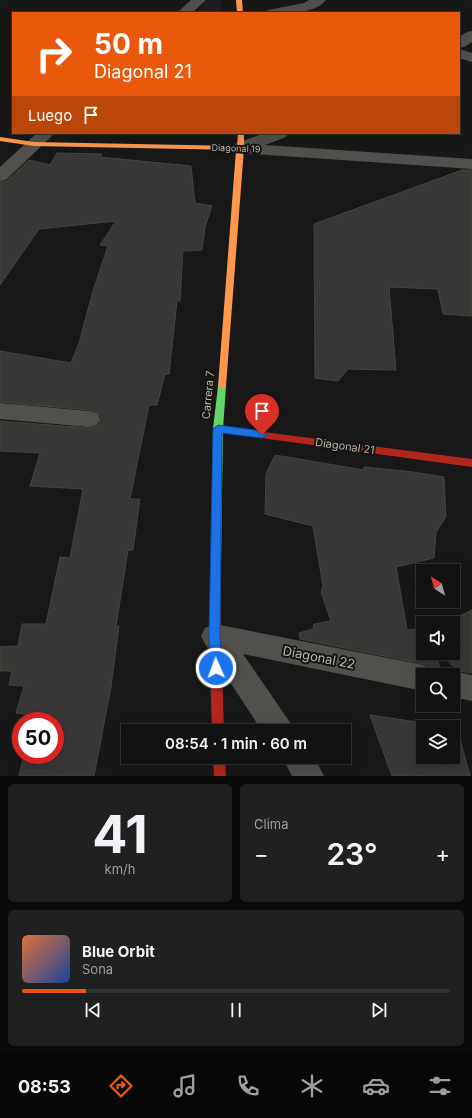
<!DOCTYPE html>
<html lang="es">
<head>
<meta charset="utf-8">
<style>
  :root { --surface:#121212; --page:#1f2020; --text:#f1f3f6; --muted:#9c9e9f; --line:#313232; --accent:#ea580c }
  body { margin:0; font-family:Inter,sans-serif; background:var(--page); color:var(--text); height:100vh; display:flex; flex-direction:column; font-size:15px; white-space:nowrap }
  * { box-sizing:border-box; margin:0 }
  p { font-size:13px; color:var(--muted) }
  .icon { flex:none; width:22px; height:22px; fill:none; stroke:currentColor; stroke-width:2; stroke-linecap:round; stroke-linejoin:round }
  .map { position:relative; height:776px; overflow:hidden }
  .side { display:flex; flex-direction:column; gap:8px; padding:8px; background:#0a0a0a; flex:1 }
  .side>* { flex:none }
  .hud { position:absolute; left:12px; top:12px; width:448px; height:122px; border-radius:0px; box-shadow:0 4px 16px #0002,0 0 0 1px var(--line); background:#ea580c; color:#fff; overflow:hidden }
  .needle { width:26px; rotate:323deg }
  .tools { position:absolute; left:416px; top:564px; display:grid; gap:8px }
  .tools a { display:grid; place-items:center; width:44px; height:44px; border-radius:0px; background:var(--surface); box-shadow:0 4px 16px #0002,0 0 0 1px var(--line); font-size:20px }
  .speed { position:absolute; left:12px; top:712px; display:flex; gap:8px; font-size:20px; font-weight:700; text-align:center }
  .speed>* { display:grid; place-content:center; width:52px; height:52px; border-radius:50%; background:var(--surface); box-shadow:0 4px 16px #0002,0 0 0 1px var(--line); line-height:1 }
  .speed .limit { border:6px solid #d22; background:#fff; color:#111 }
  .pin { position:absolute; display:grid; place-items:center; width:34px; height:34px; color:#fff; margin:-41px -17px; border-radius:50% 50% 50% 0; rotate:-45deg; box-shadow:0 0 4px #0007 }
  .pin .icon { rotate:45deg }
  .me { position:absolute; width:44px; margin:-22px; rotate:358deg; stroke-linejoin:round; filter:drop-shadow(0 0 3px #0008) }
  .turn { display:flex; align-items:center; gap:14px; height:84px; padding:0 16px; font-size:18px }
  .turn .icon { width:52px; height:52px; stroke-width:2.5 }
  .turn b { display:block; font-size:28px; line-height:34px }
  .then { display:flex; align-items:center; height:38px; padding:0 16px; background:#0003; gap:8px; font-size:15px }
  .big { font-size:30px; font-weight:600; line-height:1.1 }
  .side .card { flex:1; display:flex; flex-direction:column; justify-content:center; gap:6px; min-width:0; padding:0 14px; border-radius:6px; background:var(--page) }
  .side .dial { align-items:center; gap:0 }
  .dial b { font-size:52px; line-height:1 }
  .song { display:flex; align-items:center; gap:12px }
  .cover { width:48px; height:48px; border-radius:6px; background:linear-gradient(135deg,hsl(20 70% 55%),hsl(220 70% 35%)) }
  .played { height:4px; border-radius:2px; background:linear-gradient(90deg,var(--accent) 15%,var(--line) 15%) }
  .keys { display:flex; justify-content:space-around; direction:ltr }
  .heat { display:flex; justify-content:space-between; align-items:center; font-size:22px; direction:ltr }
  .side .tiles { flex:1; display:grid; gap:8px; grid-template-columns:1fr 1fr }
  .card:last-child { grid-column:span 2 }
  .trip { position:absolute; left:121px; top:724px; width:230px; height:40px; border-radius:0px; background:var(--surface); box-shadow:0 4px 16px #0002,0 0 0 1px var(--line); font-weight:600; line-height:40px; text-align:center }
  .tab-bar { display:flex; height:64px; justify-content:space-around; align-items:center; background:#070707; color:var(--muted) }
  .tab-bar .icon { width:28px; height:28px }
  .tab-bar .selected { color:var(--accent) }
  .tab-bar b { font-size:18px; color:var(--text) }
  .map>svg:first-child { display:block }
  .green { fill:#221c22 }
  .building { fill:#383735; stroke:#444440; fill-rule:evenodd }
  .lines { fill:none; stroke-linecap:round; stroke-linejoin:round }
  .street { fill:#51504c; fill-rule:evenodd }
  .fast { fill:#63d668; fill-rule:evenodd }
  .slow { fill:#ff974d; fill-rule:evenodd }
  .jam { fill:#b3261e; fill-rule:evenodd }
  .route { fill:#1a73e8; stroke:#114b97 }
  .labels { text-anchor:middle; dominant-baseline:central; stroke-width:4; stroke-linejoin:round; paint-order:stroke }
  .far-street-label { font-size:9px; fill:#b9b6a9; stroke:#141412 }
  .street-label { font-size:11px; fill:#b9b6a9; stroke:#141412 }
  .near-street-label { font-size:13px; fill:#b9b6a9; stroke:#141412 }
</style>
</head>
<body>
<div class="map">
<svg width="472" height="776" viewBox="0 0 472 776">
  <rect width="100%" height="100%" fill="#181818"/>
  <path class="green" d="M208,0H221V13H195Z"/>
  <g class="building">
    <path d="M57,153L102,154L100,157L191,166L195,203L212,206L205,227L202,250L183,251L180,301H177L169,374H165L157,405H149L130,499H140L133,550H128L116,626H119L111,687L94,776H19L24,755H55V721H32L33,715L16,713L24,686L9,685L12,671H0V647L18,646L22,624H46L60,557L70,558L83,489L30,486L40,453L0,451V421L89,428L98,426L101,418L97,412L89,410L0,402V351L71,363L79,343L93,291L108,246L100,245L116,221L39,229L0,285V182L7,181L29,160L50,165Z"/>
    <path d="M462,170H472V316L443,314L438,289L389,287L396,370L348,369L338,381L315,378L314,224Z"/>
    <path d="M275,455L364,470V467L413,472L444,477L446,517L436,532L434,558L396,567L407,630L423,629V653H436L442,675H437L434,668L423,664L300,639L299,633L313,629L314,624L331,621L321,592L323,586L313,526L265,514L266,474Z"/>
    <path d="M472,610V673L459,671L438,653H453V623H445Z"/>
    <path d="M370,715L457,728L470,776H392ZM423,727H453V757H423Z"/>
  </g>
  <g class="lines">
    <g class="street">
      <path d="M191,0H206L192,13H177Z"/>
      <path d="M309,0H326C315,15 283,13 266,13L268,10L304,3Z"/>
      <path d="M472,31V42L464,47L459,48V37L467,32Z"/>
      <path d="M459,49L472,53V62L459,58Z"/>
      <path d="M37,133H55L6,180L0,181V167Z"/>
      <path d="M265,133H288L286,137L265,145L472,159V169L241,153L235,152L233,148L235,144Z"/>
      <path d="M0,403L89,411L97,413L100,419L97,425L89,427L0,419Z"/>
      <path d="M215,624L423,665L433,669L436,675H423V691L243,654L289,721L294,731H262L205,644L201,636L205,628Z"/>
      <path d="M453,671L472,675V701L453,697V675H443Z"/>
      <path d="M282,757H314L324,776H292Z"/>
    </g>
    <path class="fast" d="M222,383L226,386L223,429L221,564L220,567L216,568L212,567L211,564L213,429L218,386Z"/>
    <g class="slow">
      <path d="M236,0H242L243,13H237Z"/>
      <path d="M238,133H244V148L226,386L222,389L218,386L236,150L34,146L0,141V137L34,142L237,146Z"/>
    </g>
    <g class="jam">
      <path d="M218,426L472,459V467L218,432L215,431L213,429L215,427Z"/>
      <path d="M216,560L220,561L221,564V636L224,731H212L209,636L211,564L212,561Z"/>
      <path d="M213,757H225L226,776H214Z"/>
    </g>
  </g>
  <path class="route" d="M218,425L262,431L267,435L262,438L222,433L220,636L222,668L220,671L216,673L212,671L210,668L209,636L213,429Z"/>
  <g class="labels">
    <g class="far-street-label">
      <text transform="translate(236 148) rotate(2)">Diagonal 19</text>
    </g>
    <g class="street-label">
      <text transform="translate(208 395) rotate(-85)">Carrera 7</text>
      <text transform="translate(345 446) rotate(8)">Diagonal 21</text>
    </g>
    <g class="near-street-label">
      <text transform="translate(319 657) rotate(11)">Diagonal 22</text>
    </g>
  </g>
</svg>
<div class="tools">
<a><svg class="needle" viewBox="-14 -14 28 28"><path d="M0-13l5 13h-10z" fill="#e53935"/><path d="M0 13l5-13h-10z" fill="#9c9e9f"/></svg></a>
<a><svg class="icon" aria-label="sound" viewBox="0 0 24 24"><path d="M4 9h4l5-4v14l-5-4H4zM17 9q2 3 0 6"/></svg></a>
<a><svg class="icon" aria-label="search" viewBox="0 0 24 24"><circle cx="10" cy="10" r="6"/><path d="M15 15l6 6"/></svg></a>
<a><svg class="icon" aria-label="layers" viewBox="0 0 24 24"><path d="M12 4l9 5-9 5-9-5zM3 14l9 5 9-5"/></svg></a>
</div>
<div class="speed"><div class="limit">50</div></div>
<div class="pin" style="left:262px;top:435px;background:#d93025"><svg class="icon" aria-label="arrive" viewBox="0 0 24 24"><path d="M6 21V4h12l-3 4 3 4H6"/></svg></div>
<svg class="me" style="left:216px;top:668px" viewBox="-20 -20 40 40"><circle r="17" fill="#1a73e8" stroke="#fff" stroke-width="3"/><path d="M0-11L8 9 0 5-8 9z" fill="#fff"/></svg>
<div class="trip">08:54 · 1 min · 60 m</div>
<div class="hud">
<div class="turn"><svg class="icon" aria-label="right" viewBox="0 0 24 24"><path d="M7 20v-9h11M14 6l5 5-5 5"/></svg><div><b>50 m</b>Diagonal 21</div></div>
<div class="then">Luego<svg class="icon" aria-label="arrive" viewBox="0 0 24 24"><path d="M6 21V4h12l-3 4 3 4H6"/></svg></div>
</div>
</div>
<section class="side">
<div class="tiles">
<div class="card dial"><b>41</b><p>km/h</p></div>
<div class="card"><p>Clima</p>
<div class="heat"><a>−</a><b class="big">23°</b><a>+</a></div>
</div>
<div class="card">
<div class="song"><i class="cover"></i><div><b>Blue Orbit</b><p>Sona</p></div></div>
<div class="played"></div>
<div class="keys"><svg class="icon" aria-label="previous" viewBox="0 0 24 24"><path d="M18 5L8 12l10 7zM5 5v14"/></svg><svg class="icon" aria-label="pause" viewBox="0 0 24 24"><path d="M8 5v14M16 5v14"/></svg><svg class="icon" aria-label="next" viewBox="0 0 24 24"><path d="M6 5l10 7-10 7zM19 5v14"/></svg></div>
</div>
</div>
</section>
<nav class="tab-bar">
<b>08:53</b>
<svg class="icon selected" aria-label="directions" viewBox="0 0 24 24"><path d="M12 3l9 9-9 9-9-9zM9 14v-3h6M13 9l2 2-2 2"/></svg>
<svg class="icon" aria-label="music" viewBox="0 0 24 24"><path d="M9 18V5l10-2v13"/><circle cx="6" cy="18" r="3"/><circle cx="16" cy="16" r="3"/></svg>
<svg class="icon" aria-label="phone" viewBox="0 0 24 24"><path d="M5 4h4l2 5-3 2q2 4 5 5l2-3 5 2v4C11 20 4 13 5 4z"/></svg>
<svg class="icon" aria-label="climate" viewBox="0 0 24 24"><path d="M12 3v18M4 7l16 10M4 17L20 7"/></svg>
<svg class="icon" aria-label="car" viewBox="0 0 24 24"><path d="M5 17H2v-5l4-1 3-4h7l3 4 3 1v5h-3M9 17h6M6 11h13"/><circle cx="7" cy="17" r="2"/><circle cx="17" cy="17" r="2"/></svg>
<svg class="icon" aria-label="filters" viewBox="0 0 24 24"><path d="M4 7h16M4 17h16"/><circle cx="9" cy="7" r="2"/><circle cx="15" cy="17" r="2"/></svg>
</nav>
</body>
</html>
